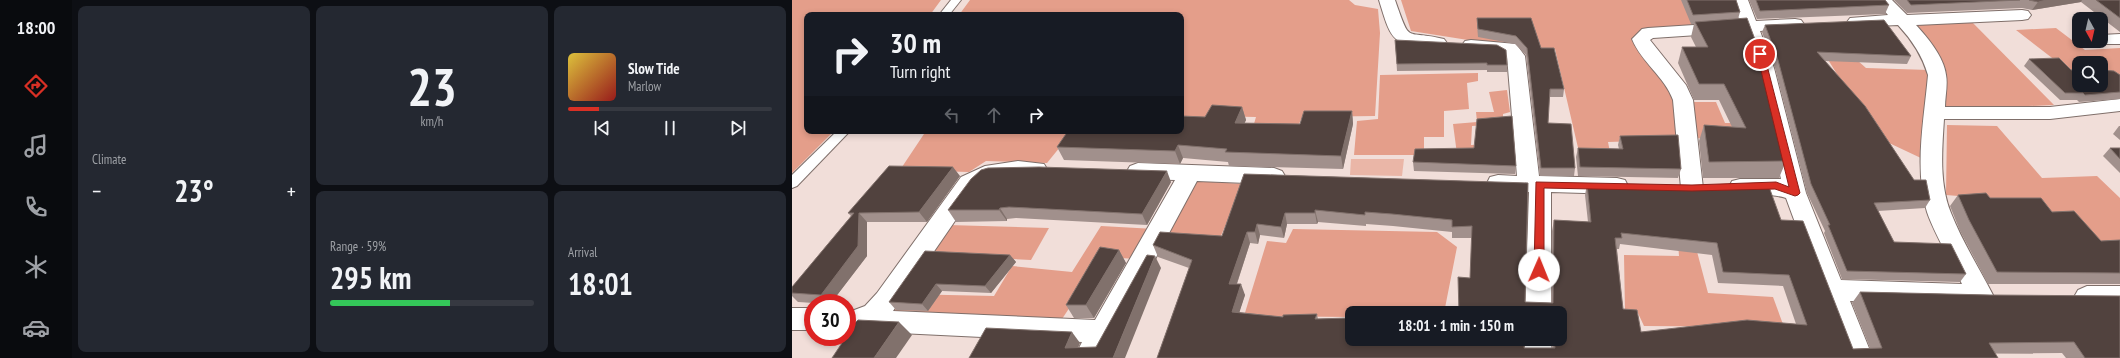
<!DOCTYPE html>
<html lang="en">
<head>
<meta charset="utf-8">
<style>
  :root { --surface:#171b24; --page:#242831; --text:#f1f3f6; --muted:#9ea1a6; --line:#363941; --accent:#d93025 }
  body { margin:0; font-family:"PT Sans Narrow",sans-serif; background:var(--page); color:var(--text); height:100vh; display:flex; flex-direction:column; font-size:15px; white-space:nowrap }
  * { box-sizing:border-box; margin:0 }
  p { font-size:13px; color:var(--muted) }
  .icon { flex:none; width:22px; height:22px; fill:none; stroke:currentColor; stroke-width:2; stroke-linecap:round; stroke-linejoin:round }
  .map { position:relative; flex:1; overflow:hidden }
  .panel { display:flex; flex-direction:column; gap:6px; padding:6px; background:#0d0f14; width:720px }
  .panel>* { flex:none }
  .top-card { position:absolute; left:12px; top:12px; width:380px; height:122px; border-radius:8px; box-shadow:0 2px 6px #0003; background:#171b24; color:var(--text); overflow:hidden }
  .needle { width:26px; rotate:172deg }
  .buttons { position:absolute; left:1280px; top:12px; display:grid; gap:8px }
  .buttons a { display:grid; place-items:center; width:36px; height:36px; border-radius:8px; background:var(--surface); box-shadow:0 2px 6px #0003; font-size:20px }
  .speed { position:absolute; left:12px; top:294px; display:flex; gap:8px; font-size:20px; font-weight:700; text-align:center }
  .speed>* { display:grid; place-content:center; width:52px; height:52px; border-radius:50%; background:var(--surface); box-shadow:0 2px 6px #0003; line-height:1 }
  .speed .limit { border:6px solid #d22; background:#fff; color:#111 }
  .pin { position:absolute; display:grid; place-items:center; width:34px; height:34px; color:#fff; margin:-17px; border:2px solid #fff; border-radius:50%; box-shadow:0 1px 4px #0007 }
  .me { position:absolute; width:44px; margin:-22px; rotate:1deg; stroke-linejoin:round; filter:drop-shadow(0 0 3px #0008) }
  .turn { display:flex; align-items:center; gap:14px; height:84px; padding:0 20px; font-size:18px }
  .turn .icon { width:52px; height:52px; stroke-width:2.5 }
  .turn b { display:block; font-size:28px; line-height:34px }
  .lanes { display:flex; align-items:center; height:38px; padding:0 20px; background:#0003; justify-content:center; gap:20px; direction:ltr }
  .lanes .off { opacity:.35 }
  .big { font-size:30px; font-weight:600; line-height:1.1 }
  .panel .card { flex:1; display:flex; flex-direction:column; justify-content:center; gap:6px; min-width:0; padding:0 14px; border-radius:8px; background:var(--page) }
  .panel .dial { align-items:center; gap:0 }
  .dial b { font-size:52px; line-height:1 }
  .song { display:flex; align-items:center; gap:12px }
  .cover { width:48px; height:48px; border-radius:6px; background:linear-gradient(135deg,hsl(50 70% 55%),hsl(0 70% 35%)) }
  .played { height:4px; border-radius:2px; background:linear-gradient(90deg,var(--accent) 15%,var(--line) 15%) }
  .keys { display:flex; justify-content:space-around; direction:ltr }
  .heat { display:flex; justify-content:space-between; align-items:center; font-size:22px; direction:ltr }
  .charge { height:6px; border-radius:3px; background:linear-gradient(90deg,#34c759 59%,var(--line) 0) }
  .panel .tiles { flex:1; display:grid; gap:6px; grid-template-columns:repeat(3,1fr) }
  .card:first-child { grid-row:span 2 }
  .trip { position:absolute; left:553px; top:306px; width:222px; height:40px; border-radius:8px; background:var(--surface); box-shadow:0 2px 6px #0003; font-weight:600; line-height:40px; text-align:center }
  main { display:flex; flex:1; min-height:0 }
  .tabs { display:flex; flex-direction:column; width:72px; justify-content:space-around; align-items:center; background:#090b0e; color:var(--muted) }
  .tabs .icon { width:28px; height:28px }
  .tabs .current { color:var(--accent) }
  .tabs b { font-size:18px; color:var(--text) }
  .map>svg:first-child { display:block }
  .green { fill:#eab6a7 }
  .forest { fill:#e49e8a }
  .lines { fill:none; stroke-linecap:round; stroke-linejoin:round }
  .lane-casing { stroke:#7f6f6a; stroke-width:2 }
  .street-casing { stroke:#7f6f6a; stroke-width:2 }
  .lane { fill:#fff; fill-rule:evenodd }
  .street { fill:#fff; fill-rule:evenodd }
  .wall { fill:#a1908c; fill-rule:evenodd }
  .shaded-wall { fill:#81716c }
  .building { fill:#51423e; stroke:#81716c; fill-rule:evenodd }
  .route { fill:#d93025; stroke:#8d1f18 }
</style>
</head>
<body>
<main>
<nav class="tabs">
<b>18:00</b>
<svg class="icon current" aria-label="directions" viewBox="0 0 24 24"><path d="M12 3l9 9-9 9-9-9zM9 14v-3h6M13 9l2 2-2 2"/></svg>
<svg class="icon" aria-label="music" viewBox="0 0 24 24"><path d="M9 18V5l10-2v13"/><circle cx="6" cy="18" r="3"/><circle cx="16" cy="16" r="3"/></svg>
<svg class="icon" aria-label="phone" viewBox="0 0 24 24"><path d="M5 4h4l2 5-3 2q2 4 5 5l2-3 5 2v4C11 20 4 13 5 4z"/></svg>
<svg class="icon" aria-label="climate" viewBox="0 0 24 24"><path d="M12 3v18M4 7l16 10M4 17L20 7"/></svg>
<svg class="icon" aria-label="car" viewBox="0 0 24 24"><path d="M5 17H2v-5l4-1 3-4h7l3 4 3 1v5h-3M9 17h6M6 11h13"/><circle cx="7" cy="17" r="2"/><circle cx="17" cy="17" r="2"/></svg>
</nav>
<section class="panel">
<div class="tiles">
<div class="card"><p>Climate</p>
<div class="heat"><a>−</a><b class="big">23°</b><a>+</a></div>
</div>
<div class="card dial"><b>23</b><p>km/h</p></div>
<div class="card">
<div class="song"><i class="cover"></i><div><b>Slow Tide</b><p>Marlow</p></div></div>
<div class="played"></div>
<div class="keys"><svg class="icon" aria-label="previous" viewBox="0 0 24 24"><path d="M18 5L8 12l10 7zM5 5v14"/></svg><svg class="icon" aria-label="pause" viewBox="0 0 24 24"><path d="M8 5v14M16 5v14"/></svg><svg class="icon" aria-label="next" viewBox="0 0 24 24"><path d="M6 5l10 7-10 7zM19 5v14"/></svg></div>
</div>
<div class="card"><p>Range · 59%</p><b class="big">295 km</b><div class="charge"></div></div>
<div class="card"><p>Arrival</p><b class="big">18:01</b></div>
</div>
</section>
<div class="map">
<svg width="1328" height="358" viewBox="0 0 1328 358">
  <rect width="100%" height="100%" fill="#f1ded9"/>
  <path class="green" d="M559,159H612L610,176L558,175Z"/>
  <g class="forest">
    <path d="M0,0H149L138,15H15V131H42L0,173Z"/>
    <path d="M178,0H557L563,5L586,9L588,33L583,116L510,117L492,159L459,134L464,117L414,116L386,165L358,164L382,131H389V15H167Z"/>
    <path d="M609,0H947L956,24L847,31L844,40L879,87L892,145L849,141L816,142L818,152H787L763,49H733L619,31Z"/>
    <path d="M1179,21L1262,105L1213,107H1153V77L1148,57L1121,24Z"/>
    <path d="M1264,28L1293,50L1328,48V79L1309,73V63H1287V71H1277L1224,30Z"/>
    <path d="M1032,53H1057L1074,68L1137,70L1131,159L1061,126L1059,97Z"/>
    <path d="M686,73V81L675,83L677,109L652,111V137H632V155H562L565,121L586,119L588,75Z"/>
    <path d="M715,90L718,112L711,114V124L680,126L679,145L707,144L665,154L661,124L685,122L684,112H702L697,92Z"/>
    <path d="M898,102H924L933,123H979L941,140L902,138Z"/>
    <path d="M1155,125L1205,126L1250,178L1305,176L1328,198V257L1258,216L1239,202L1154,195Z"/>
    <path d="M134,131H281L255,163L194,161L177,172L108,170Z"/>
    <path d="M405,181L451,184L428,238H372Z"/>
    <path d="M156,225L257,228L239,260L136,255Z"/>
    <path d="M309,226L363,229L345,259L311,257L270,319L94,312L110,294L202,296L220,266L280,272Z"/>
    <path d="M501,229L645,232L665,247L652,313H560V317L452,316L475,241L494,243Z"/>
    <path d="M885,229H899L916,293L981,297L992,327L852,326L845,311L833,313L832,255L887,256Z"/>
  </g>
  <g class="lines">
    <defs>
      <g id="lane">
        <path d="M159,0H169L157,15H147Z"/>
        <path d="M45,131H58L5,186L0,188V175Z"/>
      </g>
      <g id="street">
        <path d="M587,0H603C619,46 612,29 652,39L655,43L652,47L646,48C600,45 600,43 587,0Z"/>
        <path d="M940,0H956L964,21L1003,19L1009,20L1012,24L1009,28L968,31L982,68L1014,193L1049,280L1170,284C1160,263 1142,233 1135,212C1122,168 1132,120 1136,75C1130,55 1120,40 1106,25L1064,27L1058,26L1055,22L1058,18L1096,15L1083,0H1100L1115,15L1230,10L1236,11L1239,15L1236,19L1230,20L1124,25C1136,38 1152,57 1154,75C1156,85 1153,97 1153,107H1258L1328,99V111L1258,119H1152C1150,150 1147,184 1159,213C1170,241 1187,268 1201,295L1197,302L1188,305L1058,301L1081,358H1053L994,198C976,192 958,198 940,193L937,187L940,181L948,179H989L964,68L951,32L861,38L858,40L894,85L901,100L911,188L908,194L900,196L892,194L889,188L881,100C873,77 849,62 840,39L850,29L856,28L948,22Z"/>
        <path d="M1328,34V44H1303L1301,41H1309V35Z"/>
        <path d="M679,40L724,44L733,56L747,176L825,178L833,180L836,186L833,192L825,194L759,192V313H733L737,192L706,191L698,189L695,183L698,177L706,175L725,176L715,56L712,53L673,49L670,45L673,41Z"/>
        <path d="M226,161L252,164L255,169L252,174C226,182 211,171 185,189L101,311L303,320L383,180L346,179L338,176L335,171L338,166L346,163L482,168L490,171L493,176L490,181L482,184L405,181L310,358H282L290,342L66,331L57,328L55,324L57,312L73,306L85,293L169,177L193,166Z"/>
        <path d="M1295,286H1328V306L1295,308L1286,304L1282,297L1286,290Z"/>
        <rect x="0" y="308" width="21" height="22"/>
        <path d="M733,339H759L760,358H732Z"/>
      </g>
    </defs>
    <use href="#lane" class="lane-casing"/>
    <use href="#street" class="street-casing"/>
    <use href="#lane" class="lane"/>
    <use href="#street" class="street"/>
  </g>
  <g class="wall">
    <path d="M889,0H944L948,12L946,19L994,161L987,178H911L907,141L912,125L940,127L927,100H902L886,63L890,47H904L899,37L902,24H899Z"/>
    <path d="M957,0H1093L1097,5L1093,14L965,19Z"/>
    <path d="M1102,0H1328V32L1289,2L1240,10L1230,8L1115,13Z"/>
    <path d="M685,18L749,48L772,89L771,97H757L756,123L783,168L782,176H748L734,55L723,44L686,37L685,25Z"/>
    <path d="M973,25L1119,56L1115,64L1032,61L1122,180L1138,200L1133,208L1086,211L1102,242L1174,274L1168,282L1050,279L1032,233L1033,231L1015,193L983,68L970,32Z"/>
    <path d="M603,40L715,65V72H695V70L605,71Z"/>
    <path d="M1237,59L1279,70L1328,75V99L1287,102L1285,100H1268L1232,66Z"/>
    <path d="M450,107L454,120L452,123L508,124L560,111L561,124L551,169L437,166L436,162L391,158L388,164L272,160L265,147L413,117Z"/>
    <path d="M1327,126H1328V140L1321,134Z"/>
    <path d="M828,136L889,169L886,178L786,176L784,157L786,148L827,149L826,145Z"/>
    <path d="M682,148L724,166L723,174L622,171L621,162Z"/>
    <path d="M1318,148H1328V173L1311,156Z"/>
    <path d="M452,174L736,183L733,302L759,303L760,231L762,220L796,222L793,195L795,184L989,220L1061,349L1078,348L1060,303L1068,292L1198,295L1328,358H1274L1270,353L365,358L397,268L366,257L361,245L430,236ZM526,222L574,226V224L601,226L660,232V238H680L678,278L667,313H768V339H760L761,348H732L559,323L558,318L526,319L525,314L491,317L447,312L453,295L445,284L458,243L466,244L468,235L492,238L495,224H525ZM828,244L920,255L926,283L991,286L1004,324L849,332L831,309L825,249H827Z"/>
    <path d="M168,176L135,222H75V256L39,303H22L6,302L0,296V287L59,216L56,213Z"/>
    <path d="M379,182L355,225L224,218L215,219V221L164,222L156,210Z"/>
    <path d="M1166,195L1198,198L1260,212L1309,241L1328,240V284H1196L1168,231L1158,206Z"/>
    <path d="M327,250L334,263L302,318H282L274,305Z"/>
    <path d="M218,255L224,262L199,293L150,291L136,311L104,310L97,302Z"/>
  </g>
  <g class="shaded-wall">
    <path d="M1255,0H1290L1289,2L1240,10L1246,2Z"/>
    <path d="M450,107L454,120L447,136L443,123Z"/>
    <path d="M560,111L561,124L551,169L549,156Z"/>
    <path d="M386,145L391,158L388,164L383,151Z"/>
    <path d="M161,167L168,176L135,222L127,212Z"/>
    <path d="M375,171L379,182L355,225L350,214Z"/>
    <path d="M208,208L215,219V221L207,210Z"/>
    <path d="M523,210L526,222L525,224L523,213Z"/>
    <path d="M67,213L75,222V256L39,303H37L29,295Z"/>
    <path d="M493,213L495,224L492,238L489,227Z"/>
    <path d="M465,224L468,235L466,244L463,232Z"/>
    <path d="M455,232L458,243L441,295L437,284Z"/>
    <path d="M327,250L334,263L302,318L294,305Z"/>
    <path d="M218,255L224,262L199,293L193,286Z"/>
    <path d="M363,256L369,268L333,358H321Z"/>
    <path d="M144,284L150,291L136,311L130,304Z"/>
    <path d="M449,284L453,295L444,323L440,312Z"/>
    <path d="M107,322L120,335L104,358H82Z"/>
    <path d="M280,332L288,343L282,358L273,348Z"/>
  </g>
  <g class="building">
    <path d="M895,0H944L948,12L901,15Z"/>
    <path d="M964,0H1093L1097,5L968,11Z"/>
    <path d="M1115,0H1228L1119,5Z"/>
    <path d="M1237,0H1255L1246,2Z"/>
    <path d="M1304,0H1328V18Z"/>
    <path d="M685,18H739L749,48H762L772,89H758L756,123L779,124L783,168H749L735,48L724,36L686,29Z"/>
    <path d="M955,18L968,53L994,161L917,162L912,125L954,128L932,84H907L890,47H916L903,22Z"/>
    <path d="M1092,20L1119,56L1025,52L1073,106L1122,180H1134L1138,200L1082,203L1102,242L1159,244L1174,274L1055,271L1036,225H1038L1019,184L986,60L973,25Z"/>
    <path d="M603,40L705,45L714,50L715,65H695V63L605,64Z"/>
    <path d="M1267,58L1279,70H1287V85H1309V70L1322,71L1328,75V92L1293,95L1291,93H1273L1237,59Z"/>
    <path d="M420,105L450,107L443,123L508,124L512,111H560L549,156L433,152L435,149L386,145L383,151L265,147L276,131H389V116L413,117Z"/>
    <path d="M720,116L724,166L621,162L623,149L682,148L685,119Z"/>
    <path d="M886,135L889,169L788,167L786,148L831,149L828,136Z"/>
    <path d="M1318,148H1328V159Z"/>
    <path d="M97,166L161,167L127,212L67,213L66,246L29,295L0,293V287L62,213H56Z"/>
    <path d="M247,167L375,171L350,214L217,207L208,208L207,210H156L179,179L189,170L196,168Z"/>
    <path d="M452,174L736,183L733,302L761,303L762,220L799,222L795,184L904,186L976,184L989,220L1011,221L1061,349L1090,348L1068,292L1198,295L1328,296V358H1293L1282,342L1197,343L1206,358H365L400,260L361,245L368,232L430,236ZM523,210L573,215V212L600,214L660,220V227L680,226L678,278L666,277L667,313H768V339H762L763,348H732L733,339H560V323H557L558,318L523,319L525,314L491,315V317L440,312L449,284H437L455,232H463L465,224L489,227L493,213H523ZM829,233L925,243L931,272L997,275L1015,325L955,320L849,332L845,310L831,309L823,238H830Z"/>
    <path d="M1194,193L1198,198H1249L1260,212L1282,211L1309,241L1328,240V273L1205,272L1177,220L1166,195Z"/>
    <path d="M308,247L327,250L294,305H274Z"/>
    <path d="M133,251L218,255L193,286L144,284L130,304L97,302Z"/>
    <path d="M355,255L363,256L321,358H177L194,328L280,332L273,348L304,347Z"/>
    <path d="M66,320L107,322L82,358H40L54,337H55V335L60,326Z"/>
  </g>
  <path class="route" d="M968,51L972,54L1008,193L1006,195L1003,196L983,189L900,191L752,188V270L750,273H743L742,270L744,182L900,185L984,182L997,187L965,54Z"/>
</svg>
<div class="buttons">
<a><svg class="needle" viewBox="-14 -14 28 28"><path d="M0-13l5 13h-10z" fill="#e53935"/><path d="M0 13l5-13h-10z" fill="#9ea1a6"/></svg></a>
<a><svg class="icon" aria-label="search" viewBox="0 0 24 24"><circle cx="10" cy="10" r="6"/><path d="M15 15l6 6"/></svg></a>
</div>
<div class="speed"><div class="limit">30</div></div>
<div class="pin" style="left:968px;top:54px;background:#d93025"><svg class="icon" aria-label="arrive" viewBox="0 0 24 24"><path d="M6 21V4h12l-3 4 3 4H6"/></svg></div>
<svg class="me" style="left:747px;top:270px" viewBox="-20 -20 40 40"><circle r="19" fill="#fff"/><path d="M0-13L10 11 0 6-10 11z" fill="#d93025"/></svg>
<div class="trip">18:01 · 1 min · 150 m</div>
<div class="top-card">
<div class="turn"><svg class="icon" aria-label="right" viewBox="0 0 24 24"><path d="M7 20v-9h11M14 6l5 5-5 5"/></svg><div><b>30 m</b>Turn right</div></div>
<div class="lanes"><svg class="icon off" aria-label="left" viewBox="0 0 24 24"><path d="M17 20v-9H6M10 6l-5 5 5 5"/></svg><svg class="icon off" aria-label="ahead" viewBox="0 0 24 24"><path d="M12 20V5M6 11l6-6 6 6"/></svg><svg class="icon" aria-label="right" viewBox="0 0 24 24"><path d="M7 20v-9h11M14 6l5 5-5 5"/></svg></div>
</div>
</div>
</main>
</body>
</html>
